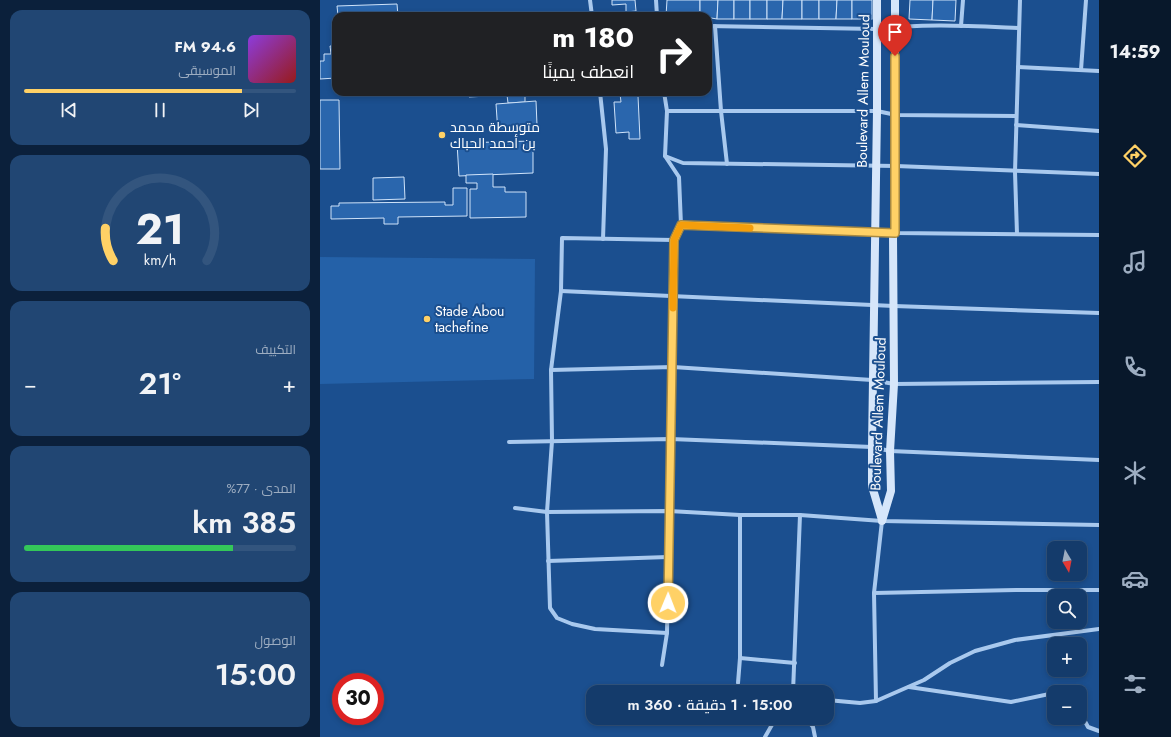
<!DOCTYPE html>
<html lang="ar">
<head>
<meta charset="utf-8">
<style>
  :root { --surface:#143b6b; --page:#214673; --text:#f1f3f6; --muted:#9dadc1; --line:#33557e; --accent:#ffd166 }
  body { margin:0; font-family:Jost,Cairo,sans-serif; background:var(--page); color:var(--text); direction:rtl; height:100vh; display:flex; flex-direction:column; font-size:15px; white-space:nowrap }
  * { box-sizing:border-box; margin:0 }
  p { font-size:13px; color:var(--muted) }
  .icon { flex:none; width:22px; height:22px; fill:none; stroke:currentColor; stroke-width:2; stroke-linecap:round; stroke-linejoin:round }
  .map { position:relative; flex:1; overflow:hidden; direction:ltr }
  .sheet { display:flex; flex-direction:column; gap:10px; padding:10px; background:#0b203b; width:320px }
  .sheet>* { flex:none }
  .hud { position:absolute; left:12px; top:12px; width:380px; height:84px; border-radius:12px; box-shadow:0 2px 6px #0003,0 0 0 1px var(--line); direction:rtl; background:#202124; color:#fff; overflow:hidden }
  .needle { width:26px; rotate:170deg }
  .fabs { position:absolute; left:727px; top:541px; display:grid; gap:8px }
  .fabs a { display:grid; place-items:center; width:40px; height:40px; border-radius:8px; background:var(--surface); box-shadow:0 2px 6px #0003,0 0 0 1px var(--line); font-size:20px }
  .speed { position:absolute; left:12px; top:673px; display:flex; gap:8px; font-size:20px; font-weight:700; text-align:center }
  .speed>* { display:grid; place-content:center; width:52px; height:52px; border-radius:50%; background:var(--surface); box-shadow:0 2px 6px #0003,0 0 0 1px var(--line); line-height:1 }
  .speed .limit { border:6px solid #d22; background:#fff; color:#111 }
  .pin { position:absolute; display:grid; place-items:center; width:34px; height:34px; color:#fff; margin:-41px -17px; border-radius:50% 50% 50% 0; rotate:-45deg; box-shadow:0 0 4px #0007 }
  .pin .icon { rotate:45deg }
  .me { position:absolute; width:44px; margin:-22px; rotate:1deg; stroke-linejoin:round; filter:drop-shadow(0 0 3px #0008) }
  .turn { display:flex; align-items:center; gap:14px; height:84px; padding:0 12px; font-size:18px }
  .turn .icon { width:52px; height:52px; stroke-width:2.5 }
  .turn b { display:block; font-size:28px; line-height:34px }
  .big { font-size:30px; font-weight:600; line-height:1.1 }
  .sheet .card { flex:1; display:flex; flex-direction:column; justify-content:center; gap:6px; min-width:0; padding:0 14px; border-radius:12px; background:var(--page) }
  .sheet .dial { align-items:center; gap:0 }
  .dial svg { height:104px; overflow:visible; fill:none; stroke:var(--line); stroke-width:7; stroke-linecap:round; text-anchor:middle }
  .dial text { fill:var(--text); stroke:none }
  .song { display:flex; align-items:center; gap:12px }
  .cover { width:48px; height:48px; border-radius:6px; background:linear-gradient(135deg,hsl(270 70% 55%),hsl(0 70% 35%)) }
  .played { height:4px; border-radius:2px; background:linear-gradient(90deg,var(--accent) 80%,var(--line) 80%) }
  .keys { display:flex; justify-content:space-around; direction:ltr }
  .heat { display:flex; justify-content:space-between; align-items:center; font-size:22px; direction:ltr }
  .charge { height:6px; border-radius:3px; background:linear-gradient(90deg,#34c759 77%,var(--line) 0) }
  .trip { position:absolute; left:266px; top:685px; width:248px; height:40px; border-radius:12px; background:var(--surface); box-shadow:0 2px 6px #0003,0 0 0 1px var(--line); font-weight:600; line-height:40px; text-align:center; direction:rtl }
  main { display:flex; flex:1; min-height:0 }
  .tab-bar { display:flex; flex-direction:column; width:72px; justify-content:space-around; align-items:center; background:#08182b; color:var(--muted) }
  .tab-bar .icon { width:28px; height:28px }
  .tab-bar .active { color:var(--accent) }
  .tab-bar b { font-size:18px; color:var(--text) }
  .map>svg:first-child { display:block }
  .green { fill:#2461a8 }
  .building { fill:#2a66ad; stroke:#cfe3fa }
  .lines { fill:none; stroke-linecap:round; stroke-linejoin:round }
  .street { stroke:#a9c9ee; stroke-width:4 }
  .secondary { stroke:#d6e6fa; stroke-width:8 }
  .route-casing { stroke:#a68842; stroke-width:10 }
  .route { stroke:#ffd166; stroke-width:7 }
  .slow { stroke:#f59e0b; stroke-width:7 }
  .poi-dot { fill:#ffd166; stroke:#1b4f8f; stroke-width:1.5 }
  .labels { text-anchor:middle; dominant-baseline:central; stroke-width:4; stroke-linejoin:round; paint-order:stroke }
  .street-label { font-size:14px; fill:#fff; stroke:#1b4f8f }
  .poi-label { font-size:14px; fill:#fff; stroke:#1b4f8f; text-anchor:start }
</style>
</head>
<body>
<main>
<nav class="tab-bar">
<b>14:59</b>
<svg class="icon active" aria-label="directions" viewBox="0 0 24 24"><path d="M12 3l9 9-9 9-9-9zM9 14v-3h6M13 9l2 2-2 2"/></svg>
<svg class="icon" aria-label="music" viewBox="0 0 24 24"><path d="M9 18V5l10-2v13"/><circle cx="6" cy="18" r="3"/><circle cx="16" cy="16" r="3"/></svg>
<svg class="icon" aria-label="phone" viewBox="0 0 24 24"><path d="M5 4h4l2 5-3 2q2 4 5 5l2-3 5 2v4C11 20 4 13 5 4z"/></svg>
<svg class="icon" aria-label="climate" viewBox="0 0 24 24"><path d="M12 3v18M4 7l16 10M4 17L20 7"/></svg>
<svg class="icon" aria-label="car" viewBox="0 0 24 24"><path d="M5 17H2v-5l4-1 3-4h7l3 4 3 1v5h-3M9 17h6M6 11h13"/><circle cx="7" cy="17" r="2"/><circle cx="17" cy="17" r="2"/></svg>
<svg class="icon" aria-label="filters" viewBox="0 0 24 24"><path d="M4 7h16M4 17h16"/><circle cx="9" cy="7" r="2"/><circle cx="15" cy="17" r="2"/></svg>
</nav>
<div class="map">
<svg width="779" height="737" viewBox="0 0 779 737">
  <rect width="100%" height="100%" fill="#1b4f8f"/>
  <path class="green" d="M0,257L215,259L214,379L0,384Z"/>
  <g class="building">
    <path d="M292,0H315L316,11L306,12V4L292,5Z"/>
    <path d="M347,0H380V16H346Z"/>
    <path d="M380,0H398L397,19L380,16Z"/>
    <path d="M398,0H414V19H397Z"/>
    <rect x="414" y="0" width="16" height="19"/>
    <rect x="430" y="0" width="17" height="19"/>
    <path d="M447,0H463L462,19H447Z"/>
    <path d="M463,0H482V19H462Z"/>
    <rect x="482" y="0" width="17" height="19"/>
    <path d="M499,0H517L516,19H499Z"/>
    <path d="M517,0H532V19H516Z"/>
    <rect x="532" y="0" width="20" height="19"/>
    <path d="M590,0H613L612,20L589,19Z"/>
    <path d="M613,0H636L635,21L612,20Z"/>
    <path d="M77,4L78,16H18L17,6Z"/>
    <path d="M15,39H16V78L0,79V61H4V54H11L10,46H15Z"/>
    <path d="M149,92H201V95H205V102L188,103L187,95L149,97Z"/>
    <path d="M300,94H308L309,96H318L320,139H309V132L296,133L294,102H301Z"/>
    <path d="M0,100H19L20,169H0Z"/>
    <path d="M216,101L217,125L186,127L187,132L178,133L176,104Z"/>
    <path d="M213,141V173L139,176L137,143Z"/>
    <path d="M173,174V187H185V192H206V217L150,218V189H157V183H146V175Z"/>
    <path d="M84,177L85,199L53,200V178Z"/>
    <path d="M133,188H147V216L78,217V224H64V218L11,219V206H19V203L125,202V205H133Z"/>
  </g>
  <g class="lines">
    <g class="street">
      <path d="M270,0L272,16"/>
      <path d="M336,0L337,16"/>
      <path d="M388,26L557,29C603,23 652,26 699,28"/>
      <path d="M395,26L401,111L407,164"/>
      <path d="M641,26L643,0"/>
      <path d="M698,67L779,71"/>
      <path d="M761,70L766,0"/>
      <path d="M280,92L286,149L283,239"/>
      <path d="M347,111H557L576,115L696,116"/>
      <path d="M696,125L779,131"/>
      <path d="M345,156L363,163L576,166L779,174"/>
      <path d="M361,225L575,233L779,235"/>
      <path d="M697,234L695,172L700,0"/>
      <path d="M241,291L574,306L779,313"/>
      <path d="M231,370L353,367L552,380L574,384L779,382"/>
      <path d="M189,442L351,439L552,447L570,451L779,460"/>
      <path d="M195,508L227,512L349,511L420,515H480L562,521L779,525"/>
      <path d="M228,561L348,557"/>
      <path d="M554,593L696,590H779"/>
      <path d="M347,633L275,629L252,624L237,618L230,608L227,512L232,441L231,370L241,291L242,238L354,240"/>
      <path d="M420,658L475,663"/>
      <path d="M342,665L347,633L354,240L361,225L359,177L345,156L347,111L344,92"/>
      <path d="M418,683L420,658V515"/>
      <path d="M589,687L691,702L734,693"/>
      <path d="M473,692L480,515"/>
      <path d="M741,692L749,691L750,692"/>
      <path d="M507,700L540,703L556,701L604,680L630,663L655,651L695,640L779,629"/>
      <path d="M556,701L554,593L562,521"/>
      <path d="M760,712L768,727L779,731"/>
      <path d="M486,718L493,727L495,737"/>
      <path d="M445,737L453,723L459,718"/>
    </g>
    <g class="secondary">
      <path d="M557,0V111L552,447V486L562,520"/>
      <path d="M562,521L571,491L570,451L574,384L573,234L575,233V0"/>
    </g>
  </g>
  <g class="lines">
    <defs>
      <path id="route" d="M348,603L354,240L361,225L575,233V56"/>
    </defs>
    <use href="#route" class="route-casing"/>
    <use href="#route" class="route"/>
    <path class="slow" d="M353,308L354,240L361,225L430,228"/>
  </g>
  <g class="poi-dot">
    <circle cx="122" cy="135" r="4"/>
    <circle cx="107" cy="319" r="4"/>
  </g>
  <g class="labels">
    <g class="street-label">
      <text transform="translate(543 91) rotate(-89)">Boulevard Allem Mouloud</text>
      <text transform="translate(558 414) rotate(-88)">Boulevard Allem Mouloud</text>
    </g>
    <g class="poi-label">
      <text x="130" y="127">متوسطة محمد<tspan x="130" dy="16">بن أحمد الحباك</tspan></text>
      <text x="115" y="311">Stade Abou<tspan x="115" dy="16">tachefine</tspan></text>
    </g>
  </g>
</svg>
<div class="fabs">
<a><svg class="needle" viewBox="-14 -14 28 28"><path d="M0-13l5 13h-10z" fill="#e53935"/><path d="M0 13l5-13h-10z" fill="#9dadc1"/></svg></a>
<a><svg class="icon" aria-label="search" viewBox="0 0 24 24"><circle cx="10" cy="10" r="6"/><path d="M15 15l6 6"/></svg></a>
<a>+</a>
<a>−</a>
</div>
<div class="speed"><div class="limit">30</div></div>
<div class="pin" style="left:575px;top:56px;background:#d93025"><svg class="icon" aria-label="arrive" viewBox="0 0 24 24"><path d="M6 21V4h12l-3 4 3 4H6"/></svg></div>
<svg class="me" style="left:348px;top:603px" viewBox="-20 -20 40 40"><circle r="17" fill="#ffd166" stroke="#fff" stroke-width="3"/><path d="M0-11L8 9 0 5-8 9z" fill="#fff"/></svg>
<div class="trip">15:00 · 1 دقيقة · 360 m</div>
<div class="hud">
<div class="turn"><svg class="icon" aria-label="right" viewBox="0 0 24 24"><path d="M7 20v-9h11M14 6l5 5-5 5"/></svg><div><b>180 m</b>انعطف يمينًا</div></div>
</div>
</div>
<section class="sheet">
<div class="card">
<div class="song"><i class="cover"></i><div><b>94.6 FM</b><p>الموسيقى</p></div></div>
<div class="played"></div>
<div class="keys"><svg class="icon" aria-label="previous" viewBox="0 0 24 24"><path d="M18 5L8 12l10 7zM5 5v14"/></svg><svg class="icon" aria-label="pause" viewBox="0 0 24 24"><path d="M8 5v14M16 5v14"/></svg><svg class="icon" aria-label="next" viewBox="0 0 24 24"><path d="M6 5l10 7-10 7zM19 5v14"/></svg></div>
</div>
<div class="card dial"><svg viewBox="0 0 100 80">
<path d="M14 69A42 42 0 1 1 86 69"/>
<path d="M14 69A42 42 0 0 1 8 44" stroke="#ffd166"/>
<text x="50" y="56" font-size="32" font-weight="700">21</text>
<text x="50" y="72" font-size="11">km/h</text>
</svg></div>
<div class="card"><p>التكييف</p>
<div class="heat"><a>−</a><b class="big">21°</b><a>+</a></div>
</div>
<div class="card"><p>المدى · 77%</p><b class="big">385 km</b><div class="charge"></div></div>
<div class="card"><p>الوصول</p><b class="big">15:00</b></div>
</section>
</main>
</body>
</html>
